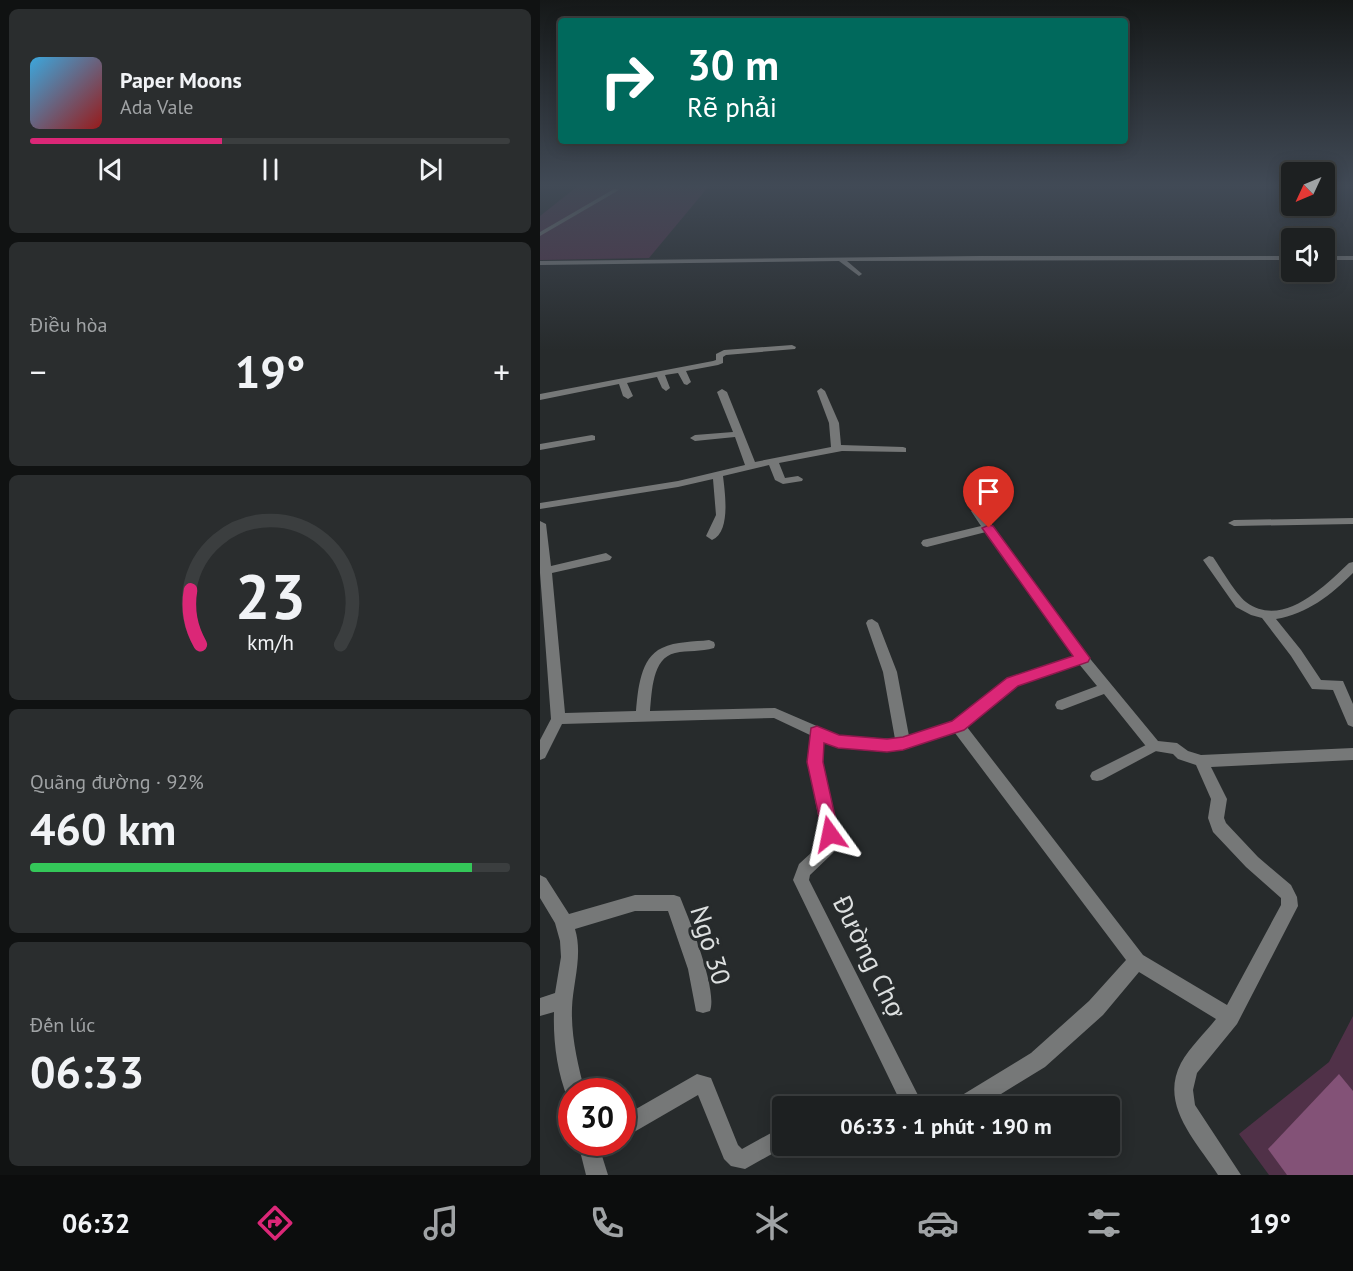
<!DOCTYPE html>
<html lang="vi">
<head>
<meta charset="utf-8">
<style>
  :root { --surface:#1d2021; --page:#2a2d2e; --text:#f1f3f6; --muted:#a0a3a5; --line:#3b3e3f; --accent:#db2777 }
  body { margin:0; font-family:"PT Sans",sans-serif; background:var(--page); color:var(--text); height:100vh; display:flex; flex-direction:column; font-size:22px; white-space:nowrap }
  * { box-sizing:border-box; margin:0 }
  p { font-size:20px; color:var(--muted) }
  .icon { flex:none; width:33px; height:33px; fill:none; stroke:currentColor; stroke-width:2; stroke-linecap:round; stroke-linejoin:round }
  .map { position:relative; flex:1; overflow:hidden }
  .details { display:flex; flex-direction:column; gap:9px; padding:9px; background:#101212; width:540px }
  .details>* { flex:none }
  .hud { position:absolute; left:18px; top:18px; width:570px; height:126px; border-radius:6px; box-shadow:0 3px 15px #0003,0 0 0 2px var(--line); background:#00695c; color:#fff; overflow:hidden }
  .needle { width:39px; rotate:226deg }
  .tools { position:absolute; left:741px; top:162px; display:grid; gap:12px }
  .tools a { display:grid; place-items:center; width:54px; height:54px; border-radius:6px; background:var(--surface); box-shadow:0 3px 15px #0003,0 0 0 2px var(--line); font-size:30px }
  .speed { position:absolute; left:18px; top:1078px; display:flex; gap:12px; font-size:30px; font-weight:700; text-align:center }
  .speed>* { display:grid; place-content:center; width:78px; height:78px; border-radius:50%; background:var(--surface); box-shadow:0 3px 15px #0003,0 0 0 2px var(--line); line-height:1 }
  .speed .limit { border:9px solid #d22; background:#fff; color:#111 }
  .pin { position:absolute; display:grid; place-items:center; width:51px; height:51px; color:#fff; margin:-62px -26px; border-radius:50% 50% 50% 0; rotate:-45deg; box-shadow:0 0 6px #0007 }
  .pin .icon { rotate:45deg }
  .me { position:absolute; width:66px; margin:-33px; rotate:348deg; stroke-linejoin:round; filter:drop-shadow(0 0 4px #0008) }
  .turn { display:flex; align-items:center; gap:21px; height:126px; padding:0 30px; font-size:27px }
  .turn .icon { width:78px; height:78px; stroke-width:2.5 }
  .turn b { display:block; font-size:42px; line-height:51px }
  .big { font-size:45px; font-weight:700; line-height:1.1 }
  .details .card { flex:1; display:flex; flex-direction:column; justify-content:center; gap:9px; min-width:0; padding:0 21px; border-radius:9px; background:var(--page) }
  .details .dial { align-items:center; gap:0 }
  .dial svg { height:156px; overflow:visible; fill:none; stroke:var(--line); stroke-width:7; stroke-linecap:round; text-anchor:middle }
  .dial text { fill:var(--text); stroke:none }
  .song { display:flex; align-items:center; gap:18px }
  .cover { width:72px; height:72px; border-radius:9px; background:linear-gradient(135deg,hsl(200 70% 55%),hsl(0 70% 35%)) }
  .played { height:6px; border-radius:3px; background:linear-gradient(90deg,var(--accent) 40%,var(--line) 40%) }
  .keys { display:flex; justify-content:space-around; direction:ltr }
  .heat { display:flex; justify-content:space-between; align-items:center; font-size:33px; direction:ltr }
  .charge { height:9px; border-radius:4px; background:linear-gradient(90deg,#34c759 92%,var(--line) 0) }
  .trip { position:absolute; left:232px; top:1096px; width:348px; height:60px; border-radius:6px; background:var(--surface); box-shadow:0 3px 15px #0003,0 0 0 2px var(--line); font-weight:700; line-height:60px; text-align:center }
  .dock { display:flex; height:96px; justify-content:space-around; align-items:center; background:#0c0d0d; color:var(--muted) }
  .dock .icon { width:42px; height:42px }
  .dock .active { color:var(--accent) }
  .dock b { font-size:27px; color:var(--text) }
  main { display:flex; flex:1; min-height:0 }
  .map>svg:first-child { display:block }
  .green { fill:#503148 }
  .water { fill:#835277 }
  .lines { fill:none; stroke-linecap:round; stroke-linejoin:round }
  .service { fill:#767878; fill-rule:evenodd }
  .minor { fill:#767878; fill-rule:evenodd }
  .route { fill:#db2777; stroke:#8e194d; stroke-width:1.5 }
  .labels { text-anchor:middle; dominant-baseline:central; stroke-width:6; stroke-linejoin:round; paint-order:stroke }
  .near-street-label { font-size:26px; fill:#dde0e0; stroke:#272b2c }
</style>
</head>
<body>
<main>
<section class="details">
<div class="card">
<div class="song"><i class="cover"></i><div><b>Paper Moons</b><p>Ada Vale</p></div></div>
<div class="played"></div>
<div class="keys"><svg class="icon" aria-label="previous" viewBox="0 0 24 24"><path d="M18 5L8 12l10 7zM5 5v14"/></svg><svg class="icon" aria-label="pause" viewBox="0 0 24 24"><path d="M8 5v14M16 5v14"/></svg><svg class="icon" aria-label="next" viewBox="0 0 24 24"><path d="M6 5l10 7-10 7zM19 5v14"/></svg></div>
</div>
<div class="card"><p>Điều hòa</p>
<div class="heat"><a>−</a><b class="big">19°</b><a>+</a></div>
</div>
<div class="card dial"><svg viewBox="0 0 100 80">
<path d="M14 69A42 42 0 1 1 86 69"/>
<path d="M14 69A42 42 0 0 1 9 41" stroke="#db2777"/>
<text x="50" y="56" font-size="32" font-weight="700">23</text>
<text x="50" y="72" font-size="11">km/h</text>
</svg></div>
<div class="card"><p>Quãng đường · 92%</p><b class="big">460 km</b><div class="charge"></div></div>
<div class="card"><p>Đến lúc</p><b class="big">06:33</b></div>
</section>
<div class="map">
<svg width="813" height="1175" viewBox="0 0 813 1175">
  <rect width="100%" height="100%" fill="#272b2c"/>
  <g class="green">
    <path d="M38,186H169L109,258L0,260V216Z"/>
    <path d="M813,1016V1175H729L699,1134L789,1062Z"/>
  </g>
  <path class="water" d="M799,1074L813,1091V1175H747L728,1149Z"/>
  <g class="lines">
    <g class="service">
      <path d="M74,189L79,190L0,236V232Z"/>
      <path d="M439,256H752V260L307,261L321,273L322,274L319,276L299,261L0,265V261Z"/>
      <rect x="784" y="256" width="29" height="4"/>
      <path d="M614,741L618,742L620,746L618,750L562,780L557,781L552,780L550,776L552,772Z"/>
    </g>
    <g class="minor">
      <path d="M252,345L256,347L255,349L186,355L183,357V363L178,365L146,371L151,382L147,385L144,384L138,373L125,375L130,388L126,391L122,388L117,377L87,383L93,396L88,399L83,396L79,384L0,400V394L173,361L176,360V354L184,350Z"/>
      <path d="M281,388L285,391L299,423L301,445L363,447L366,448V452L302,451L239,463L245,478L258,476L263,479L262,481L243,484L235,480L229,465L183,476C185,493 191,532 172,540L166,536L176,515L173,479L138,487L0,509V503L138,481L205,465L195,437L155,441L150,438L155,435L193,432L177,392L182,389L187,392L215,462L291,447L289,423L277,391Z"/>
      <path d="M52,435L55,436V440L0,450V444Z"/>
      <path d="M436,508L440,509L453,526L547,655L618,741L637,743L648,751L661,755L813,748V760L671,767L687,799L684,818L686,823L718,857L751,885L757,897L758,906L697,1024L657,1073L653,1090L655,1105L701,1175H678C656,1141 619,1105 641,1063C650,1047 665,1033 676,1019L599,972L563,1015L505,1067L440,1107H411L414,1100L491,1053L549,1001L586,960L415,733L363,750L347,752L298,748L284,742L282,762L299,843L293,853L270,875L269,880L384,1107H363L253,880L259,864L283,842L268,762L270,735L234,718L22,724L5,758L0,760V740L11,719L0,573V521L6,524L11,566L66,553L72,557L70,560L12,573L25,713L96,711C98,690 100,658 122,648C136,641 154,642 169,640L174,642L175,645L174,648C161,652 148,650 135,653C112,658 112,692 110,711L235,708L300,736L355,739L343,672L326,623L328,620L332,619L338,623L357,672L369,736L413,722L467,678L534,656L446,532L387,547L383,546L381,543L383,540L441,526L431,511ZM539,664L557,686L517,701L515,705L517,709L522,710L564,694L609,750L633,754L638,759L656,765L671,799L668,818L673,832L706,867L741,898V905L687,1005L603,955L427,727L477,686Z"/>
      <path d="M813,518V524L694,526L688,523L694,520Z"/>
      <path d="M669,556L673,557C682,570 695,593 706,602C742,629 784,587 809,563L813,562V573C791,595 767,614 736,619L761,650L781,680L803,681L813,704V727L808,725L793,690L772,689L751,656L722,618L711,615L696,607L663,560Z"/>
      <path d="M0,875L6,878L29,914L95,895H134L140,897C149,919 178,990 170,1011L163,1013L156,1011L148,969L128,911H95L35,929C43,955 33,982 32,1008C31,1037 38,1065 45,1092H32V1100L28,1099C17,1073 13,1040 14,1012L0,1016V998L15,993L21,957L20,941L15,923L0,898Z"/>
      <path d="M157,1074L171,1078L198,1145L202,1149L240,1128L243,1129V1146H246L205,1169L191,1166L184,1159L158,1095L82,1139V1117Z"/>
      <path d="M38,1143H58L68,1175H46Z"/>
    </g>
  </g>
  <linearGradient id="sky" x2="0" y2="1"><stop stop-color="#151818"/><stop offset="0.53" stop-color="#414a56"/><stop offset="1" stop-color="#414a56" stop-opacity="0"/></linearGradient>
  <rect width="813" height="350" fill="url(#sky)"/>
  <path class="route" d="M449,525L453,526L550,658L548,662L478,686L424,730L363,750L347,752L298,748L284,743L283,762L299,834L296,839L290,842L284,839L267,762L271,728L277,726L299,735L347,739L363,737L412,721L467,678L533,656L442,528Z"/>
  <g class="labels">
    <g class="near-street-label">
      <text transform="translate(171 945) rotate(73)">Ngõ 30</text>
      <text transform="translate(330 957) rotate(64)">Đường Chợ</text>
    </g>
  </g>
</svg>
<div class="tools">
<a><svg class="needle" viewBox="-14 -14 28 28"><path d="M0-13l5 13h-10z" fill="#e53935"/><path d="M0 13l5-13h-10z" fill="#a0a3a5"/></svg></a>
<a><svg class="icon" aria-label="sound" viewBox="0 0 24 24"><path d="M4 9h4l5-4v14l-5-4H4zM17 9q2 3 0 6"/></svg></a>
</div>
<div class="speed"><div class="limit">30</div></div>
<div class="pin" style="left:449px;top:528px;background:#d93025"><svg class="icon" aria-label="arrive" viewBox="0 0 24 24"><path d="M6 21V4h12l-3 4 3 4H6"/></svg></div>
<svg class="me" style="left:290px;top:834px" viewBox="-20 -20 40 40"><path d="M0-17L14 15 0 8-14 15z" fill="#db2777" stroke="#fff" stroke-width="4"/></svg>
<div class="trip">06:33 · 1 phút · 190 m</div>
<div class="hud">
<div class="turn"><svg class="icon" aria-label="right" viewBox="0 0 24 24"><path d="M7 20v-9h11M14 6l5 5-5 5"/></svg><div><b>30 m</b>Rẽ phải</div></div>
</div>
</div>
</main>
<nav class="dock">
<b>06:32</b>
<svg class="icon active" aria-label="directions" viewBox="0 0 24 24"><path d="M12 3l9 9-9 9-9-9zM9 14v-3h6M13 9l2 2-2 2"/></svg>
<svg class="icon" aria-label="music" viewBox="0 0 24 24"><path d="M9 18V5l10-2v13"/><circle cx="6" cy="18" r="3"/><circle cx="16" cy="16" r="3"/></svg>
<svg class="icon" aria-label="phone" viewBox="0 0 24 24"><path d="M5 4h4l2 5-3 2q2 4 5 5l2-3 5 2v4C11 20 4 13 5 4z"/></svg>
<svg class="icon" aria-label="climate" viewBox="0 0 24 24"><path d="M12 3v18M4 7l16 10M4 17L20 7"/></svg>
<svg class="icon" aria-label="car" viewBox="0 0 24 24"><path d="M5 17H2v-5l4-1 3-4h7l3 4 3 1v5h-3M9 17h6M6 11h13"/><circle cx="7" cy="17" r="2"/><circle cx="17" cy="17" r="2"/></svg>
<svg class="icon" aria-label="filters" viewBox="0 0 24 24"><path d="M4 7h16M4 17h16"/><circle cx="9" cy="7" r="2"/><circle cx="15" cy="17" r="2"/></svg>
<b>19°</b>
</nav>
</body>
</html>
